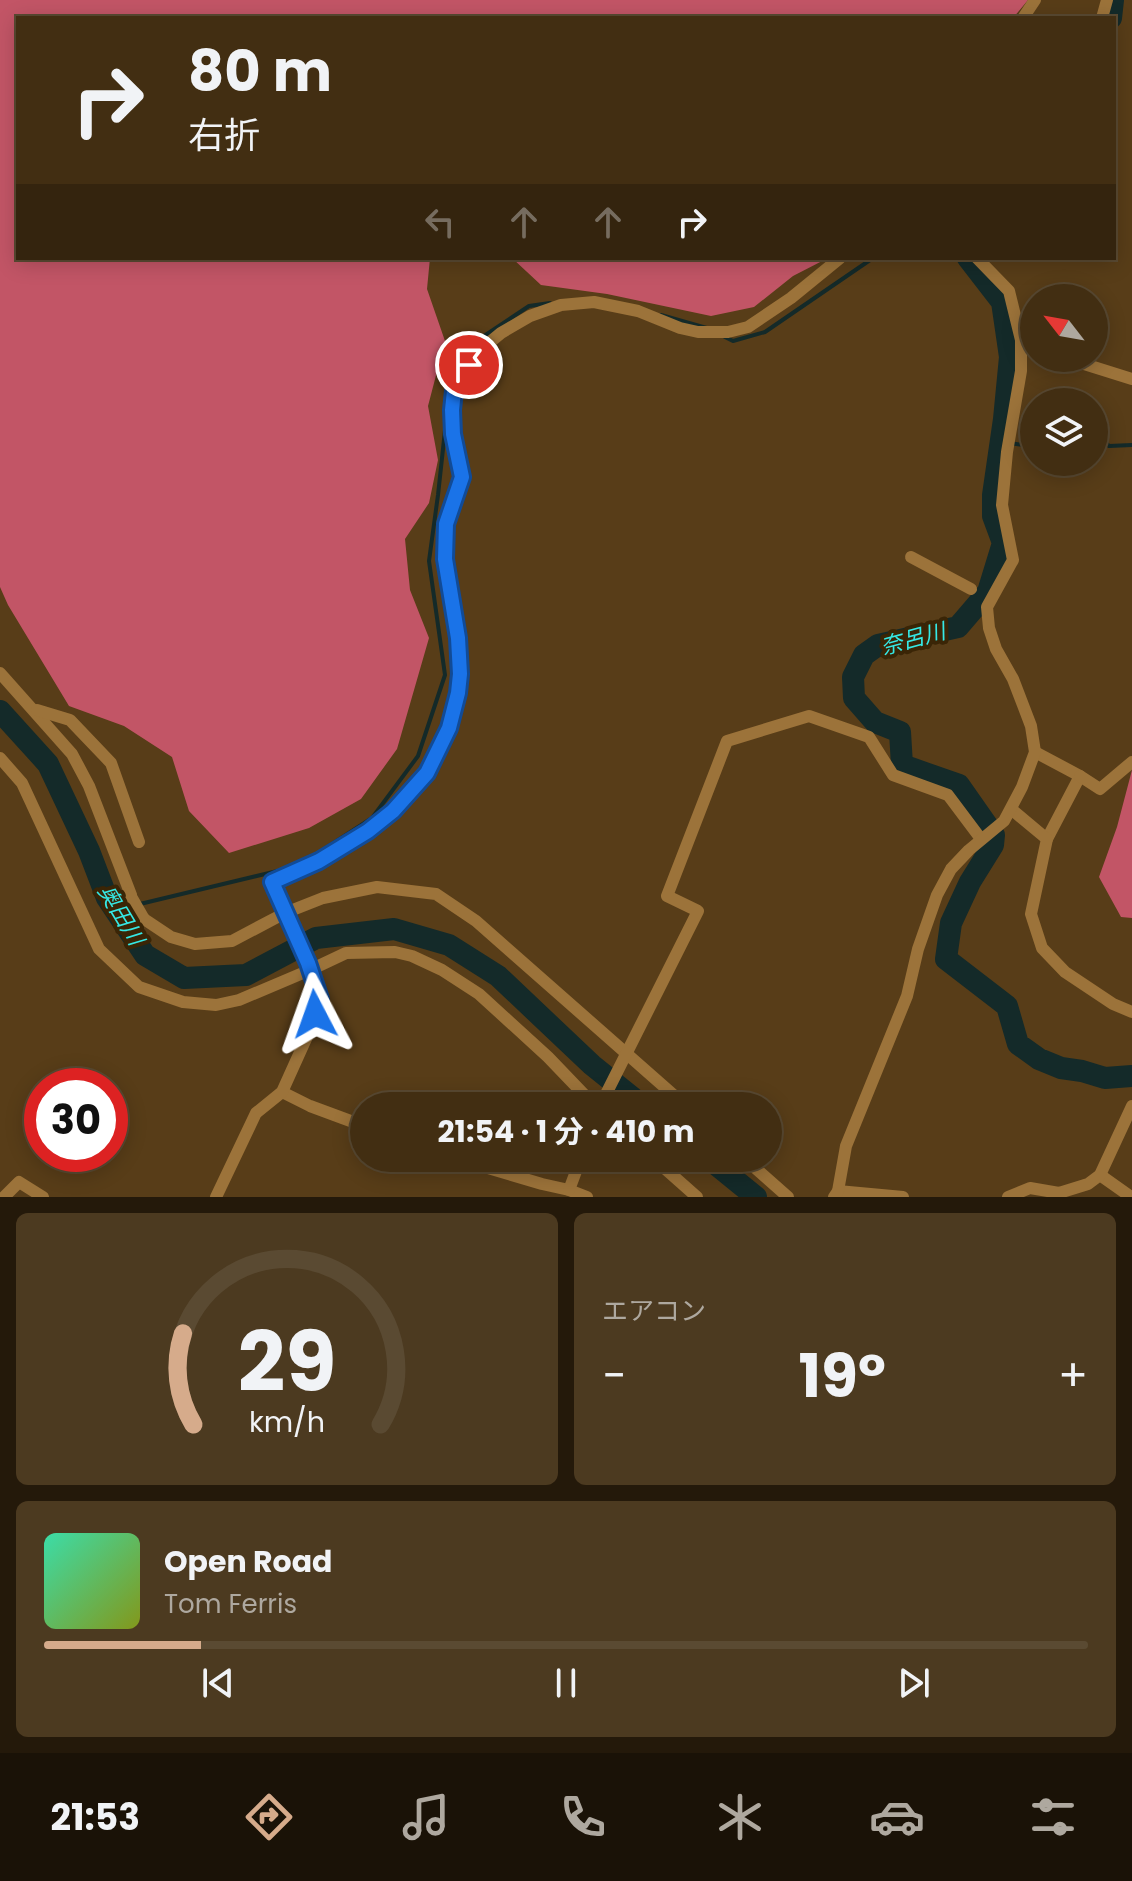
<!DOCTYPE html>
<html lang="ja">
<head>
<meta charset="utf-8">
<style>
  :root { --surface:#422e12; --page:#4c3a20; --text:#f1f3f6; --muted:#aea89f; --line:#5a4a32; --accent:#d6ab8b }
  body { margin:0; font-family:Poppins,"Noto Sans JP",sans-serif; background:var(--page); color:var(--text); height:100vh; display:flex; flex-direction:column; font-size:30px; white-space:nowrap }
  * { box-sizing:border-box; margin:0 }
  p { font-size:26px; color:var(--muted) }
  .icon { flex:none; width:44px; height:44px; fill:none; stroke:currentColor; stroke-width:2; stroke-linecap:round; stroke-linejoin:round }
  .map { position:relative; height:1197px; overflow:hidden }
  .sheet { display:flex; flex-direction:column; gap:16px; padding:16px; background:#24190a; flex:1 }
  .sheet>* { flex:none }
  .banner { position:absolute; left:16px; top:16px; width:1100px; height:244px; border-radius:0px; box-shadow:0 4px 20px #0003,0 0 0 2px var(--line); background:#422e12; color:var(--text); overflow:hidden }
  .needle { width:52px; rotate:301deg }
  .controls { position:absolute; left:1020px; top:284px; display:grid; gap:16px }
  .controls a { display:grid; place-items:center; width:88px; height:88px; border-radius:50%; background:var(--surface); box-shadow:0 4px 20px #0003,0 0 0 2px var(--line); font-size:40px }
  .speed { position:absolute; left:24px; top:1068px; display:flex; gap:16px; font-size:40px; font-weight:700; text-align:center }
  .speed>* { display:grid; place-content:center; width:104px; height:104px; border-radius:50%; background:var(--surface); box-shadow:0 4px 20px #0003,0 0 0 2px var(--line); line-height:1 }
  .speed .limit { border:12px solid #d22; background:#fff; color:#111 }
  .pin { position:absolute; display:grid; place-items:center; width:68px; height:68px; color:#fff; margin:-34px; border:4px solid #fff; border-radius:50%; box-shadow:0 2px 8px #0007 }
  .me { position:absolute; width:88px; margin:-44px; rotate:356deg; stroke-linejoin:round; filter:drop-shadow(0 0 6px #0008) }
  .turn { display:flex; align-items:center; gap:28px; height:168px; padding:0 40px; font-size:36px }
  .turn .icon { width:104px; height:104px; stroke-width:2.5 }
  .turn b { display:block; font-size:56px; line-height:68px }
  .lanes { display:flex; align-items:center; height:76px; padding:0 40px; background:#0003; justify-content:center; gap:40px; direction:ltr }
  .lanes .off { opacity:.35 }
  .big { font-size:60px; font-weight:700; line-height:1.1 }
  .sheet .tile { flex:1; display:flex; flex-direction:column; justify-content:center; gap:12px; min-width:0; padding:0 28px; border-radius:12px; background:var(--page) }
  .sheet .dial { align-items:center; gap:0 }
  .dial svg { height:208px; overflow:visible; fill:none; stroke:var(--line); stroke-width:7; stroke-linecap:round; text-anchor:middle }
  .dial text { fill:var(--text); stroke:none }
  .song { display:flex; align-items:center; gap:24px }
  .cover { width:96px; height:96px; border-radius:12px; background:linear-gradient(135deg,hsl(160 70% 55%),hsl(70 70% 35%)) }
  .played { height:8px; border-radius:4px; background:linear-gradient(90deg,var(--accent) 15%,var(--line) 15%) }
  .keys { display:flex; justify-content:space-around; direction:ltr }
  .heat { display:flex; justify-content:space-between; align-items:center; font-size:44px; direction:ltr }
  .sheet .tiles { flex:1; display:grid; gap:16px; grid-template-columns:1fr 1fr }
  .tile:last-child { grid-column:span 2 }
  .trip { position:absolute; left:350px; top:1092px; width:432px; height:80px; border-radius:40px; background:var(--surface); box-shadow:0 4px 20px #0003,0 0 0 2px var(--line); font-weight:700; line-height:80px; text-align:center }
  .dock { display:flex; height:128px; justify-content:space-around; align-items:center; background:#1a1207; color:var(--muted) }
  .dock .icon { width:56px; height:56px }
  .dock .current { color:var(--accent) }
  .dock b { font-size:36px; color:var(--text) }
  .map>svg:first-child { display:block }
  .forest { fill:#c25566 }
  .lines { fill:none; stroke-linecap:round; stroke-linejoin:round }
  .stream { stroke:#142a29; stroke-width:4 }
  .river { stroke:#142a29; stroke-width:22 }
  .street { stroke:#9c733a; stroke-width:12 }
  .street-bridge { stroke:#9c733a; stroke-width:12 }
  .route-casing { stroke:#114b97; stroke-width:20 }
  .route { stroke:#1a73e8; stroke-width:14 }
  .labels { text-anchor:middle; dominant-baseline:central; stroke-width:8; stroke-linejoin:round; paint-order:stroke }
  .water-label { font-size:22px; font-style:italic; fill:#35e9e6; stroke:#3a2506 }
</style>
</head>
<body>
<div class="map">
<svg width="1132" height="1197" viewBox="0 0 1132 1197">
  <rect width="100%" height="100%" fill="#583d18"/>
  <g class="forest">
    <path d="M0,0H1028L1013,18H18V258H430L427,289L445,341L428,406L438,460L429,503L405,539L410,590L429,638L397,749L361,799L309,828L229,853L189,811L172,757L124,726L69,706L8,605L0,587Z"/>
    <path d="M512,258H828L793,276L754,307L711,316L607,294L541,285Z"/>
    <path d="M1132,770V918L1121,917L1099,877L1117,827Z"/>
  </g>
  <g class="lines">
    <g class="stream">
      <path d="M661,315L710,329"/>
      <path d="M725,337L733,341L765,332L873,258"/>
      <path d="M454,376L469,346L529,306L550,303"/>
      <path d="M1094,431L1109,446L1132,445"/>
      <path d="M1001,442L1030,446L1034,444"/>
      <path d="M306,861L372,818L418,756L445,675L429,561L438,495L447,412"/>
      <path d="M115,910L290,868"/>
    </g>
    <g class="river">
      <path d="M1111,18L1113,0"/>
      <path d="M968,258L1002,302L1010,357L1004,419L993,495V516L1003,543L988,592L958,627L878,645L864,655L853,677L854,698L875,722L900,732L902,765L959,785L994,835L993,845L970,882L951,923L946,959L1007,1006L1018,1044L1039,1059L1061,1068L1082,1071L1105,1078L1132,1076"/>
      <path d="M0,711L48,764L89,851L107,898L145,955L184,978L246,975L316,938L394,929L449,945L498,976L592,1065L643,1106"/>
      <path d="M708,1158L756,1197"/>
    </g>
    <g class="street">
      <path d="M1023,18L1035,0"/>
      <path d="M1102,18L1107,0"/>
      <path d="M1065,358L1132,379"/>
      <path d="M911,557L971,589"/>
      <path d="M0,673L72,754L89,786L131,895"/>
      <path d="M37,710L70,720L111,763L139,842"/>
      <path d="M1035,752L1080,776L1047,839"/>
      <path d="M0,758L22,783L99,949L139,987L183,1002L216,1005L239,1000L310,970L346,953L395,952L412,956L442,970L479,994L548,1057L595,1106"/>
      <path d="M1080,776L1100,789L1132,762"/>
      <path d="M1011,809L1047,839L1031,914L1042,948L1065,972L1113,1004L1132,1012"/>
      <path d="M144,919L171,937L195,944L232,941L285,913L323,898L377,887L436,894L476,921L686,1106"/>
      <path d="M282,1092L310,1106L364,1126"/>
      <path d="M600,1106L698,911L667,896L727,741L809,716L869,737L893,775L948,795L981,839"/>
      <path d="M454,1158L542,1184L569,1190L587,1197"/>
      <path d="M653,1158L697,1197"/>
      <path d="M744,1158L788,1197"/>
      <path d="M1100,1175L1131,1197"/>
      <path d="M569,1190L581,1158"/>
      <path d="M838,1191L903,1197"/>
      <path d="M4,1197L19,1182L43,1197"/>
      <path d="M216,1197L256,1113L282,1092L310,1030L320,999L308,963L272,882L319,861L368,831L393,811L427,773L449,728L458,693L460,674L458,638L445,559L446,524L462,477L453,434L452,410L454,391L459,379L478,352L501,333L530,316L561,305L594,302L638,311L680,328L698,332H728L748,327L791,298L840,258"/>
      <path d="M834,1197L838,1191L846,1146L907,996L918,949L937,895L951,869L969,850L1004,821L1022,787L1035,752L1031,726L1013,679L996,649L989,628L987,607L1013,560L1002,505L1007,452L1021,371V340L1009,291L977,258"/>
      <path d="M1008,1197L1030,1188L1059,1193L1088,1184L1100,1175L1132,1106"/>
    </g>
    <path class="street-bridge" d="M129,893L144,919"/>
  </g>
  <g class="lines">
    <defs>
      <path id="route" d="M315,1014L320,999L308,963L272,882L319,861L368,831L393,811L427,773L449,728L458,693L460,674L458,638L445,559L446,524L462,477L453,434L452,410L454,391L459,379L469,365"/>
    </defs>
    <use href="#route" class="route-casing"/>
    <use href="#route" class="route"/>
  </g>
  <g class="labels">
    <g class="water-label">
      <text transform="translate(913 639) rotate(-15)">奈呂川</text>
      <text transform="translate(121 915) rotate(59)">奥田川</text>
    </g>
  </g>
</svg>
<div class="controls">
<a><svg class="needle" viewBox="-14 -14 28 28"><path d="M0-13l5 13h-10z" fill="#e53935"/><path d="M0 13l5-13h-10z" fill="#aea89f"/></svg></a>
<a><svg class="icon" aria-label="layers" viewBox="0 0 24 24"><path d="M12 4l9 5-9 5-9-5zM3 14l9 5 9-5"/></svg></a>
</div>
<div class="speed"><div class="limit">30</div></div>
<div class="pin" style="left:469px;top:365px;background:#d93025"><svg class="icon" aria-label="arrive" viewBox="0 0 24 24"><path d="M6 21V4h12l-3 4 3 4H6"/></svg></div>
<svg class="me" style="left:315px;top:1014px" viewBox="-20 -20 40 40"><path d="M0-17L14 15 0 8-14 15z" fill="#1a73e8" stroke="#fff" stroke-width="4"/></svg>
<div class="trip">21:54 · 1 分 · 410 m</div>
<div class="banner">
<div class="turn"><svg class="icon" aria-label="right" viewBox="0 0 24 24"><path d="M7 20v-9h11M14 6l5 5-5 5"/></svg><div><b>80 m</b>右折</div></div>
<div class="lanes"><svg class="icon off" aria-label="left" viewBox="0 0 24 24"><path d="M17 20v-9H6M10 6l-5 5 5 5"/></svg><svg class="icon off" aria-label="ahead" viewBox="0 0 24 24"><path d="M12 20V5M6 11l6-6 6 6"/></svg><svg class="icon off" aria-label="ahead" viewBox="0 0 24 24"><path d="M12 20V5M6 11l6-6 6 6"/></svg><svg class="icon" aria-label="right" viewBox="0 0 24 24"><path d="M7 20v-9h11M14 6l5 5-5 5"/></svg></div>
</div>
</div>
<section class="sheet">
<div class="tiles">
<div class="tile dial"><svg viewBox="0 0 100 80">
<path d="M14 69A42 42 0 1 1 86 69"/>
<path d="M14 69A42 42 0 0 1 10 34" stroke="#d6ab8b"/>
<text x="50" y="56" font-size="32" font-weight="700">29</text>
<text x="50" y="72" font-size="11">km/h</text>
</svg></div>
<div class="tile"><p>エアコン</p>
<div class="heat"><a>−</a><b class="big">19°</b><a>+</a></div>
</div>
<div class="tile">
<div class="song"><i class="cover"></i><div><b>Open Road</b><p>Tom Ferris</p></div></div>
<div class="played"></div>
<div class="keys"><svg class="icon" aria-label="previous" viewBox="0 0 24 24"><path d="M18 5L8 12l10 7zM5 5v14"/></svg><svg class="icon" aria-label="pause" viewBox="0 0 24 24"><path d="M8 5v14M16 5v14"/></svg><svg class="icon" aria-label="next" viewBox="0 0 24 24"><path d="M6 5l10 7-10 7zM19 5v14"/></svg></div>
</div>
</div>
</section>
<nav class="dock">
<b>21:53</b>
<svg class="icon current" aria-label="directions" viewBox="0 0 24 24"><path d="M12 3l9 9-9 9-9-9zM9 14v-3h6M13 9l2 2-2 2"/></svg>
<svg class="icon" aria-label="music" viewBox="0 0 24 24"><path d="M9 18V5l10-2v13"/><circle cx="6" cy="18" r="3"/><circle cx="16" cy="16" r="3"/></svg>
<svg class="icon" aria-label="phone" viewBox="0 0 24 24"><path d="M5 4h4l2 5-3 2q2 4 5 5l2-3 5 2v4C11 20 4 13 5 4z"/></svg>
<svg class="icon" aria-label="climate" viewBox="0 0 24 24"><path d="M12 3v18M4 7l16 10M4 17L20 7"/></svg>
<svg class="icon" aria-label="car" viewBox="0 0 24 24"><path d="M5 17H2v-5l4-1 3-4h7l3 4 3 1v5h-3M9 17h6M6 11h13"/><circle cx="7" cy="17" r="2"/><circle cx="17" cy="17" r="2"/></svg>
<svg class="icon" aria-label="filters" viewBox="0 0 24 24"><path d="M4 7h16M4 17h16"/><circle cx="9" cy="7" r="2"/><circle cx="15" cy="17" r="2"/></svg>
</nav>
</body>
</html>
